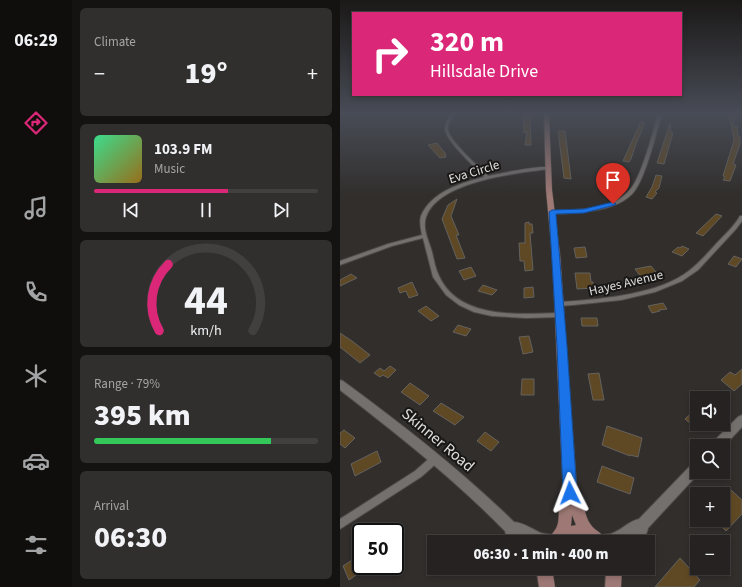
<!DOCTYPE html>
<html lang="en">
<head>
<meta charset="utf-8">
<style>
  :root { --surface:#252221; --page:#312f2e; --text:#f1f3f6; --muted:#a3a4a5; --line:#423f3f; --accent:#db2777 }
  body { margin:0; font-family:"Source Sans 3",sans-serif; background:var(--page); color:var(--text); height:100vh; display:flex; flex-direction:column; font-size:15px; white-space:nowrap }
  * { box-sizing:border-box; margin:0 }
  p { font-size:13px; color:var(--muted) }
  .icon { flex:none; width:22px; height:22px; fill:none; stroke:currentColor; stroke-width:2; stroke-linecap:round; stroke-linejoin:round }
  .map { position:relative; flex:1; overflow:hidden }
  .drawer { display:flex; flex-direction:column; gap:8px; padding:8px; background:#141312; width:268px }
  .drawer>* { flex:none }
  .banner { position:absolute; left:12px; top:12px; width:330px; height:84px; border-radius:0px; box-shadow:0 2px 6px #0003,0 0 0 1px var(--line); background:#db2777; color:#fff; overflow:hidden }
  .tools { position:absolute; left:350px; top:391px; display:grid; gap:8px }
  .tools a { display:grid; place-items:center; width:40px; height:40px; border-radius:0px; background:var(--surface); box-shadow:0 2px 6px #0003,0 0 0 1px var(--line); font-size:20px }
  .speed { position:absolute; left:12px; top:523px; display:flex; gap:8px; font-size:20px; font-weight:700; text-align:center }
  .speed>* { display:grid; place-content:center; width:52px; height:52px; border-radius:50%; background:var(--surface); box-shadow:0 2px 6px #0003,0 0 0 1px var(--line); line-height:1 }
  .speed .limit { border:2px solid #111; border-radius:6px; background:#fff; color:#111 }
  .pin { position:absolute; display:grid; place-items:center; width:34px; height:34px; color:#fff; margin:-41px -17px; border-radius:50% 50% 50% 0; rotate:-45deg; box-shadow:0 0 4px #0007 }
  .pin .icon { rotate:45deg }
  .me { position:absolute; width:44px; margin:-22px; rotate:357deg; stroke-linejoin:round; filter:drop-shadow(0 0 3px #0008) }
  .turn { display:flex; align-items:center; gap:14px; height:84px; padding:0 12px; font-size:18px }
  .turn .icon { width:52px; height:52px; stroke-width:2.5 }
  .turn b { display:block; font-size:28px; line-height:34px }
  .big { font-size:30px; font-weight:800; line-height:1.1 }
  .drawer .tile { flex:1; display:flex; flex-direction:column; justify-content:center; gap:6px; min-width:0; padding:0 14px; border-radius:6px; background:var(--page) }
  .drawer .dial { align-items:center; gap:0 }
  .dial svg { height:104px; overflow:visible; fill:none; stroke:var(--line); stroke-width:7; stroke-linecap:round; text-anchor:middle }
  .dial text { fill:var(--text); stroke:none }
  .song { display:flex; align-items:center; gap:12px }
  .cover { width:48px; height:48px; border-radius:6px; background:linear-gradient(135deg,hsl(150 70% 55%),hsl(40 70% 35%)) }
  .played { height:4px; border-radius:2px; background:linear-gradient(90deg,var(--accent) 60%,var(--line) 60%) }
  .keys { display:flex; justify-content:space-around; direction:ltr }
  .heat { display:flex; justify-content:space-between; align-items:center; font-size:22px; direction:ltr }
  .charge { height:6px; border-radius:3px; background:linear-gradient(90deg,#34c759 79%,var(--line) 0) }
  .trip { position:absolute; left:87px; top:535px; width:228px; height:40px; border-radius:0px; background:var(--surface); box-shadow:0 2px 6px #0003,0 0 0 1px var(--line); font-weight:800; line-height:40px; text-align:center }
  main { display:flex; flex:1; min-height:0 }
  .menu { display:flex; flex-direction:column; width:72px; justify-content:space-around; align-items:center; background:#0f0e0d; color:var(--muted) }
  .menu .icon { width:28px; height:28px }
  .menu .active { color:var(--accent) }
  .menu b { font-size:18px; color:var(--text) }
  .map>svg:first-child { display:block }
  .building { fill:#5f4824; stroke:#64625f }
  .lines { fill:none; stroke-linecap:round; stroke-linejoin:round }
  .minor-casing { stroke:#4d4a49; stroke-width:2 }
  .tertiary-casing { stroke:#4d4a49; stroke-width:2 }
  .secondary-casing { stroke:#4d4a49; stroke-width:1 }
  .minor { fill:#74706e; fill-rule:evenodd }
  .tertiary { fill:#74706e; fill-rule:evenodd }
  .secondary { fill:#9d7874; fill-rule:evenodd }
  .route { fill:#1a73e8; stroke:#114b97 }
  .labels { text-anchor:middle; dominant-baseline:central; stroke-width:4; stroke-linejoin:round; paint-order:stroke }
  .street-label { font-size:13px; fill:#e0dedd; stroke:#181716 }
  .near-street-label { font-size:16px; fill:#e0dedd; stroke:#181716 }
</style>
</head>
<body>
<main>
<nav class="menu">
<b>06:29</b>
<svg class="icon active" aria-label="directions" viewBox="0 0 24 24"><path d="M12 3l9 9-9 9-9-9zM9 14v-3h6M13 9l2 2-2 2"/></svg>
<svg class="icon" aria-label="music" viewBox="0 0 24 24"><path d="M9 18V5l10-2v13"/><circle cx="6" cy="18" r="3"/><circle cx="16" cy="16" r="3"/></svg>
<svg class="icon" aria-label="phone" viewBox="0 0 24 24"><path d="M5 4h4l2 5-3 2q2 4 5 5l2-3 5 2v4C11 20 4 13 5 4z"/></svg>
<svg class="icon" aria-label="climate" viewBox="0 0 24 24"><path d="M12 3v18M4 7l16 10M4 17L20 7"/></svg>
<svg class="icon" aria-label="car" viewBox="0 0 24 24"><path d="M5 17H2v-5l4-1 3-4h7l3 4 3 1v5h-3M9 17h6M6 11h13"/><circle cx="7" cy="17" r="2"/><circle cx="17" cy="17" r="2"/></svg>
<svg class="icon" aria-label="filters" viewBox="0 0 24 24"><path d="M4 7h16M4 17h16"/><circle cx="9" cy="7" r="2"/><circle cx="15" cy="17" r="2"/></svg>
</nav>
<section class="drawer">
<div class="tile"><p>Climate</p>
<div class="heat"><a>−</a><b class="big">19°</b><a>+</a></div>
</div>
<div class="tile">
<div class="song"><i class="cover"></i><div><b>103.9 FM</b><p>Music</p></div></div>
<div class="played"></div>
<div class="keys"><svg class="icon" aria-label="previous" viewBox="0 0 24 24"><path d="M18 5L8 12l10 7zM5 5v14"/></svg><svg class="icon" aria-label="pause" viewBox="0 0 24 24"><path d="M8 5v14M16 5v14"/></svg><svg class="icon" aria-label="next" viewBox="0 0 24 24"><path d="M6 5l10 7-10 7zM19 5v14"/></svg></div>
</div>
<div class="tile dial"><svg viewBox="0 0 100 80">
<path d="M14 69A42 42 0 1 1 86 69"/>
<path d="M14 69A42 42 0 0 1 21 18" stroke="#db2777"/>
<text x="50" y="56" font-size="32" font-weight="700">44</text>
<text x="50" y="72" font-size="11">km/h</text>
</svg></div>
<div class="tile"><p>Range · 79%</p><b class="big">395 km</b><div class="charge"></div></div>
<div class="tile"><p>Arrival</p><b class="big">06:30</b></div>
</section>
<div class="map">
<svg width="402" height="587" viewBox="0 0 402 587">
  <rect width="100%" height="100%" fill="#312e2c"/>
  <g class="building">
    <path d="M389,114L395,115L393,126H397L398,136H400V144L393,164L396,165L390,181L383,180L385,177L383,176L394,140Z"/>
    <path d="M183,116H190L191,145H185L187,132L184,133Z"/>
    <path d="M301,121L305,123L296,144L291,159L289,162L283,161Z"/>
    <path d="M330,123L331,133H333L324,164L317,163Z"/>
    <path d="M218,131H225L231,179L224,178Z"/>
    <path d="M97,143L105,153L106,157L100,158L88,145Z"/>
    <path d="M316,175L322,176L319,188L315,192L317,193L312,199L306,197L312,187Z"/>
    <path d="M117,199L111,216L119,235H116L125,258L117,259L102,219L108,205Z"/>
    <path d="M376,214L382,216L363,236L356,233Z"/>
    <path d="M189,222V224H192L193,233H190L193,270L185,271L184,261H180L179,243H185V223Z"/>
    <path d="M342,246L349,249L342,256L332,252L338,247L340,248Z"/>
    <path d="M245,247L247,257L236,258L234,248Z"/>
    <path d="M394,256L402,259L396,267L388,264Z"/>
    <path d="M311,266L316,272L301,277L295,269Z"/>
    <path d="M131,267L136,276L124,280L119,271Z"/>
    <path d="M235,273H250L251,282H253L254,288L237,289Z"/>
    <path d="M11,274L17,278L0,286V280Z"/>
    <path d="M72,282L78,295L69,298L66,291L60,293L58,288Z"/>
    <path d="M143,285L157,290L152,295L138,291Z"/>
    <path d="M193,287L194,297L184,298V288Z"/>
    <path d="M323,303L327,309L319,310L320,311L312,313L308,306Z"/>
    <path d="M86,306L99,316L91,321L78,311Z"/>
    <path d="M241,318H257L258,326H242Z"/>
    <path d="M118,325L131,329L126,336L113,332Z"/>
    <path d="M0,333L12,341L30,355L20,363L0,347Z"/>
    <path d="M189,336L193,352L183,354L179,337Z"/>
    <path d="M50,366L56,370L48,378L43,375L40,377L34,373L40,368L44,371Z"/>
    <path d="M402,369V384L394,391L381,380L390,372L395,375Z"/>
    <path d="M259,373L264,400H253L248,374Z"/>
    <path d="M182,379H194V395H181Z"/>
    <path d="M70,383L89,396L80,405L61,392Z"/>
    <path d="M101,403L124,417L115,425L93,411Z"/>
    <path d="M357,408V429L345,419Z"/>
    <path d="M267,426L302,438L298,457L290,455V456L262,445Z"/>
    <path d="M4,430L15,438L5,448L0,444V433Z"/>
    <path d="M145,432L159,442L151,451L137,441Z"/>
    <path d="M37,451L41,462L15,476L11,464Z"/>
    <path d="M262,466L294,478L290,494L257,482Z"/>
    <path d="M391,490L402,500V514L386,531L375,520H383V498Z"/>
    <path d="M21,554V566H29L9,580L3,566Z"/>
    <path d="M340,558L360,580L354,587H315Z"/>
  </g>
  <g class="lines">
    <defs>
      <g id="minor">
        <path d="M110,114H114C112,119 108,123 108,129C108,140 140,168 148,176C159,174 203,164 211,168L209,169C177,173 98,181 86,217C82,229 89,241 92,252C94,260 95,268 99,276C119,320 179,314 219,313H221L222,315L221,317L186,318L152,316L134,312L119,305L106,295L93,277L83,238L52,246L0,265V261L48,244L82,235C81,229 79,222 81,216C91,192 121,183 144,177C136,168 105,140 105,129C105,124 108,119 110,114Z"/>
        <path d="M318,114H322C316,133 305,181 292,194C281,205 265,209 250,211C237,213 223,215 210,213V211H212C238,210 269,211 288,192C301,180 313,132 318,114Z"/>
        <path d="M400,216H402V221L396,229L358,270L342,281L315,292L281,300L233,305L219,306L216,304L219,302C255,300 313,295 343,275C356,267 366,255 376,244C385,234 394,227 400,216Z"/>
        <path d="M95,455L98,456L99,459L98,462L81,477L0,529V519L75,471L92,456Z"/>
      </g>
      <g id="tertiary">
        <path d="M0,380L3,381C63,425 121,470 174,522C184,523 192,529 201,533C207,535 213,534 220,536L221,542H192L184,538L185,542H170L167,539L165,531C114,479 57,434 0,390Z"/>
        <path d="M402,415V427L383,447V446H371L373,442L398,417Z"/>
        <path d="M357,461V472H360L308,528L307,532L302,542H289L292,536L283,542H253L254,536C261,534 267,536 273,533C283,529 289,521 299,519L353,463Z"/>
      </g>
      <g id="secondary">
        <path d="M204,114H209L212,190L220,254L237,490C245,500 243,515 251,525C256,532 265,534 268,542H249L237,539L226,542H207C210,534 216,532 218,523C220,512 217,502 223,492L212,254L206,190ZM232,515L236,525L231,526Z"/>
        <path d="M196,568H212L215,587H199Z"/>
        <path d="M266,568H282L281,587H265Z"/>
      </g>
    </defs>
    <use href="#minor" class="minor-casing"/>
    <use href="#tertiary" class="tertiary-casing"/>
    <use href="#secondary" class="secondary-casing"/>
    <use href="#minor" class="minor"/>
    <use href="#tertiary" class="tertiary"/>
    <use href="#secondary" class="secondary"/>
  </g>
  <linearGradient id="sky" x2="0" y2="1"><stop stop-color="#1b1918"/><stop offset="0.58" stop-color="#484c56"/><stop offset="1" stop-color="#484c56" stop-opacity="0"/></linearGradient>
  <rect width="402" height="196" fill="url(#sky)"/>
  <path class="route" d="M273,202L276,204L275,205L244,213L216,214L227,346L237,493L235,498L230,500L225,498L223,493L217,346L209,212L212,210L244,209Z"/>
  <g class="labels">
    <g class="street-label">
      <text transform="translate(134 172) rotate(-17)">Eva Circle</text>
      <text transform="translate(286 283) rotate(-13)">Hayes Avenue</text>
    </g>
    <g class="near-street-label">
      <text transform="translate(98 440) rotate(40)">Skinner Road</text>
    </g>
  </g>
</svg>
<div class="tools">
<a><svg class="icon" aria-label="sound" viewBox="0 0 24 24"><path d="M4 9h4l5-4v14l-5-4H4zM17 9q2 3 0 6"/></svg></a>
<a><svg class="icon" aria-label="search" viewBox="0 0 24 24"><circle cx="10" cy="10" r="6"/><path d="M15 15l6 6"/></svg></a>
<a>+</a>
<a>−</a>
</div>
<div class="speed"><div class="limit">50</div></div>
<div class="pin" style="left:273px;top:204px;background:#d93025"><svg class="icon" aria-label="arrive" viewBox="0 0 24 24"><path d="M6 21V4h12l-3 4 3 4H6"/></svg></div>
<svg class="me" style="left:230px;top:493px" viewBox="-20 -20 40 40"><path d="M0-17L14 15 0 8-14 15z" fill="#1a73e8" stroke="#fff" stroke-width="4"/></svg>
<div class="trip">06:30 · 1 min · 400 m</div>
<div class="banner">
<div class="turn"><svg class="icon" aria-label="right" viewBox="0 0 24 24"><path d="M7 20v-9h11M14 6l5 5-5 5"/></svg><div><b>320 m</b>Hillsdale Drive</div></div>
</div>
</div>
</main>
</body>
</html>
